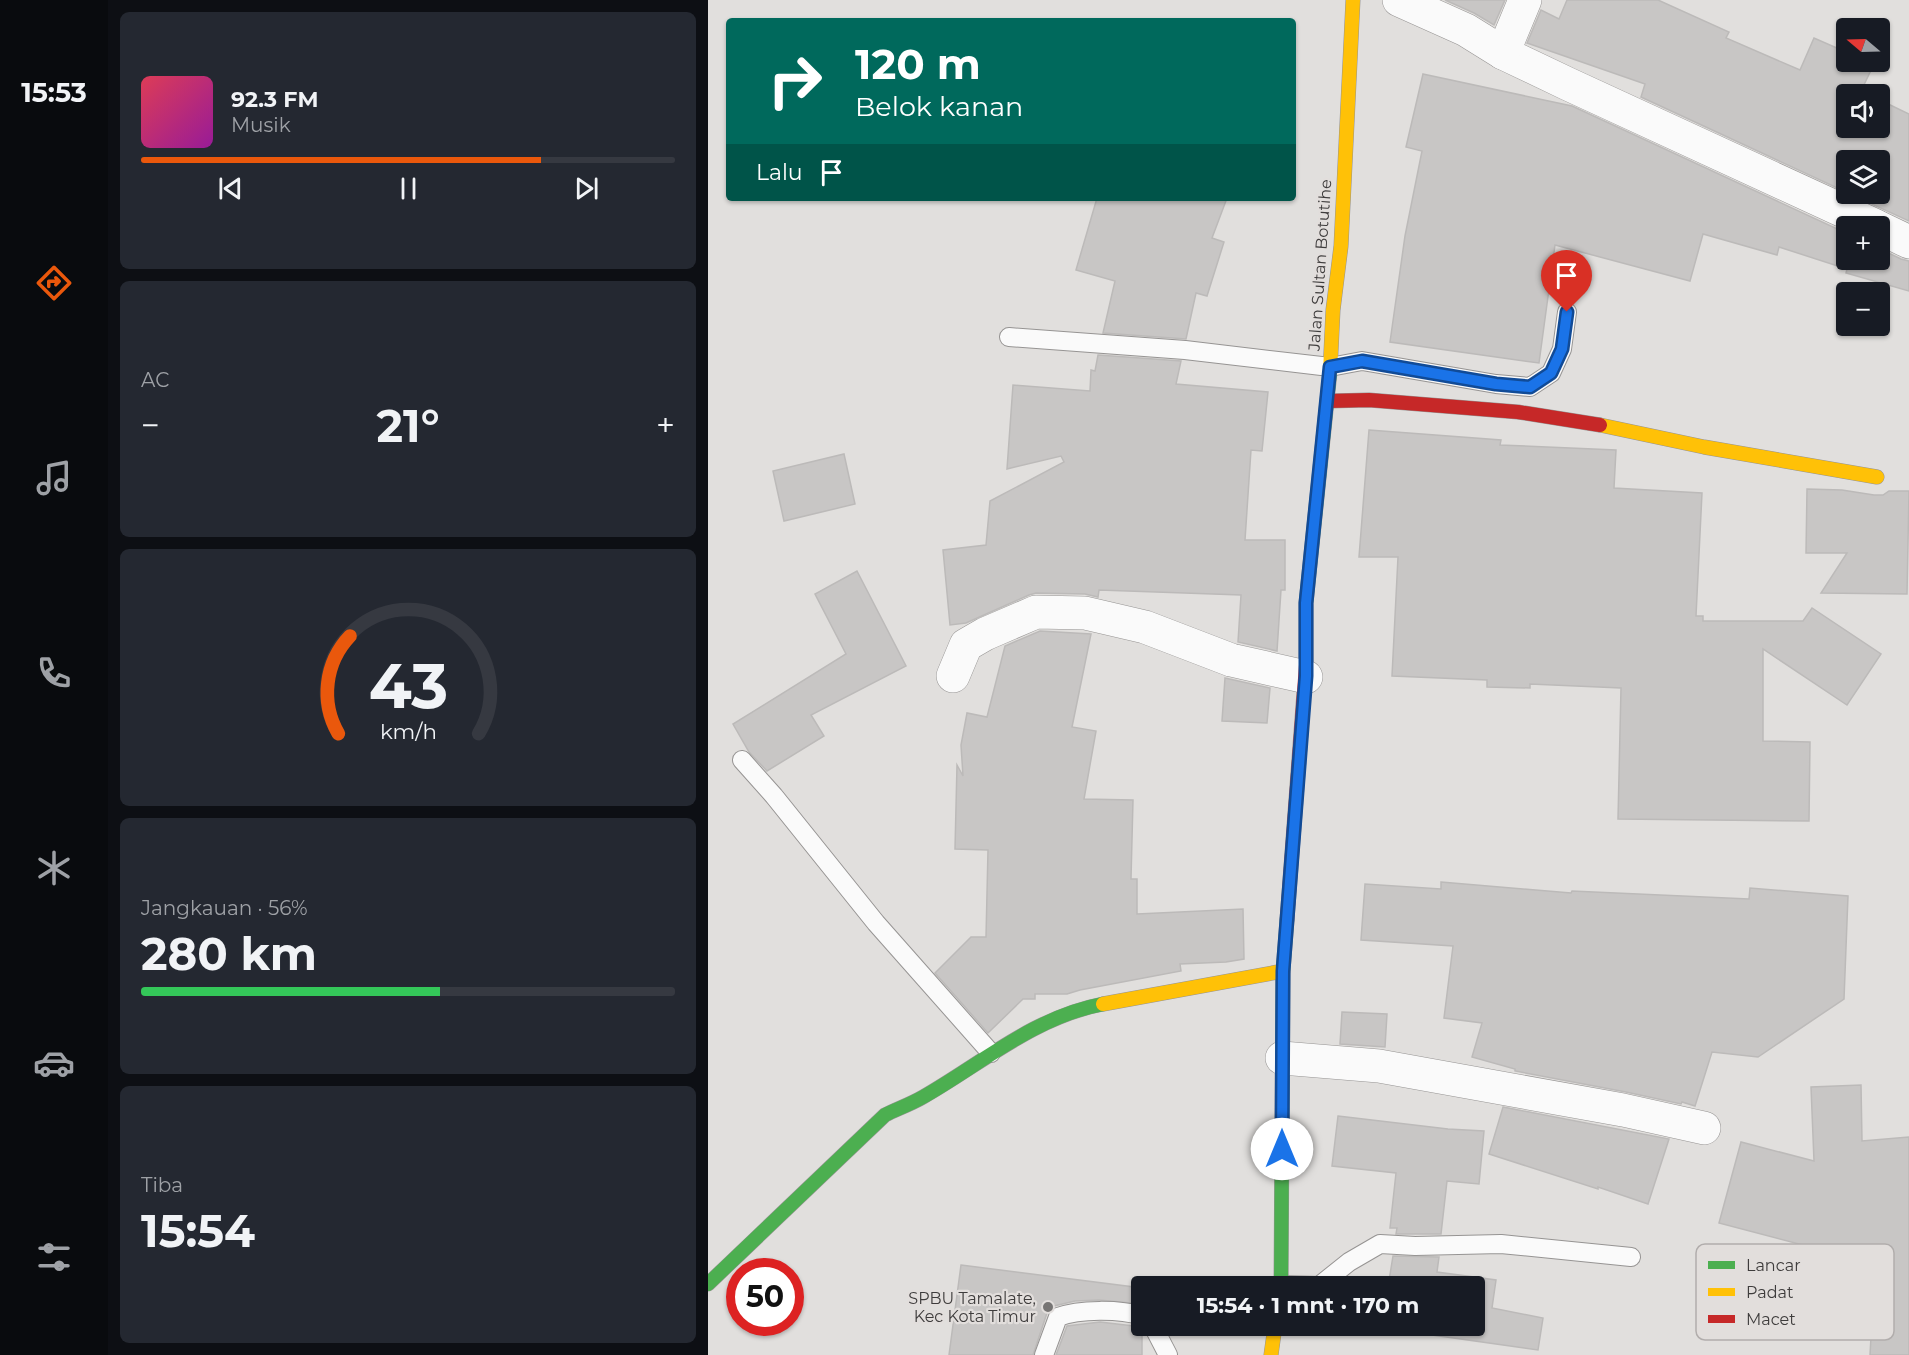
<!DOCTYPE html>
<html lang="id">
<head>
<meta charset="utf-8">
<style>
  :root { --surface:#171b24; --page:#242831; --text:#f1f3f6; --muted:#9ea1a6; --line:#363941; --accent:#ea580c }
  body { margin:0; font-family:Montserrat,sans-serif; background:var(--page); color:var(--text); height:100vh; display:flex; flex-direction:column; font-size:22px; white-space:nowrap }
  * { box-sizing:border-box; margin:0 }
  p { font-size:20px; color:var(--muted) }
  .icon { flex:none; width:33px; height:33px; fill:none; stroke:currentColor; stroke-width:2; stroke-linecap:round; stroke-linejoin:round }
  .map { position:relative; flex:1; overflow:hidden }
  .side { display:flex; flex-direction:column; gap:12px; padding:12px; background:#0d0f14; width:600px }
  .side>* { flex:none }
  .guide { position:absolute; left:18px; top:18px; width:570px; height:183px; border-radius:6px; box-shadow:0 2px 4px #0004; background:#00695c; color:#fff; overflow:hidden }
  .needle { width:39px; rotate:289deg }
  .buttons { position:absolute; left:1128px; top:18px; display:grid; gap:12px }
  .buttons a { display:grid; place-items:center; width:54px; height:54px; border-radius:6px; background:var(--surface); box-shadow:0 2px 4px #0004; font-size:30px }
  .speed { position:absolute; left:18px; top:1258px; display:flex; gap:12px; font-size:30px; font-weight:700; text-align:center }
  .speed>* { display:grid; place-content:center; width:78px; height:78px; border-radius:50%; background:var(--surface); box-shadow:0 2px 4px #0004; line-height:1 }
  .speed .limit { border:9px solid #d22; background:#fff; color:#111 }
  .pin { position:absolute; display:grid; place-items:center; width:51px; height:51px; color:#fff; margin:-62px -26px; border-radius:50% 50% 50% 0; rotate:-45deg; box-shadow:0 0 6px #0007 }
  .pin .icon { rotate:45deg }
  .me { position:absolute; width:66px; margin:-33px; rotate:0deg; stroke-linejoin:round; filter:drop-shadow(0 0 4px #0008) }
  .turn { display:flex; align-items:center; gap:21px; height:126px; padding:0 30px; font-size:27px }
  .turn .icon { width:78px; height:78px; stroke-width:2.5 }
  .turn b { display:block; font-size:42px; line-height:51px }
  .then { display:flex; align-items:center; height:57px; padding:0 30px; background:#0003; gap:12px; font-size:22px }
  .big { font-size:45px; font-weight:700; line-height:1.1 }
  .side .card { flex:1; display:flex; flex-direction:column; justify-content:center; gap:9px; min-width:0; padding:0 21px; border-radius:9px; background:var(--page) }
  .side .dial { align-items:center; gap:0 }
  .dial svg { height:156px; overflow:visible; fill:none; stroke:var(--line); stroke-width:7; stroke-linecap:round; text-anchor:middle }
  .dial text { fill:var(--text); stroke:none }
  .song { display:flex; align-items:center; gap:18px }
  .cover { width:72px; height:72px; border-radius:9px; background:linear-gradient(135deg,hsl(350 70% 55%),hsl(300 70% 35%)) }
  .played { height:6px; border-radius:3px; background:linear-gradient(90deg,var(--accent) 75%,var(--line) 75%) }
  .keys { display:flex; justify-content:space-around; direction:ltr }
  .heat { display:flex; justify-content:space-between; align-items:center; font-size:33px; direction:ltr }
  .charge { height:9px; border-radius:4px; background:linear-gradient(90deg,#34c759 56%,var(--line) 0) }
  .trip { position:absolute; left:423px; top:1276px; width:354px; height:60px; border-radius:6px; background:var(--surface); box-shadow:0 2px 4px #0004; font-weight:700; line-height:60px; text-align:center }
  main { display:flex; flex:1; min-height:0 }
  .tab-bar { display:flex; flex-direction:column; width:108px; justify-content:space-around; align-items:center; background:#090b0e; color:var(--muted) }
  .tab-bar .icon { width:42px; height:42px }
  .tab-bar .active { color:var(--accent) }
  .tab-bar b { font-size:27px; color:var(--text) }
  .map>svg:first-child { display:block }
  .building { fill:#c8c6c5; stroke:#bcbab9; stroke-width:1.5 }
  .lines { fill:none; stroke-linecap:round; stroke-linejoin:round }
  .lane-casing { stroke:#969493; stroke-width:20 }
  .street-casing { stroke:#969493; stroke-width:34 }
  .fast-casing { stroke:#969493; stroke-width:15 }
  .slow-casing { stroke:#969493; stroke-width:15 }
  .jam-casing { stroke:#969493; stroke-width:15 }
  .lane { stroke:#fafafa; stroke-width:18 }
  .street { stroke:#fafafa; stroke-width:33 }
  .fast { stroke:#4caf50; stroke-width:14 }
  .slow { stroke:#ffc107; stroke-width:14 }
  .jam { stroke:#c62828; stroke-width:14 }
  .route-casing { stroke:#114b97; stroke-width:15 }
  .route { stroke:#1a73e8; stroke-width:10 }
  .poi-dot { fill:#777574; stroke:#e2dedc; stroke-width:2 }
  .labels { text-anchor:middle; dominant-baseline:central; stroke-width:4.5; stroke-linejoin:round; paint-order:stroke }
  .street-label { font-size:16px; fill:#3e3c3c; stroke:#e2dedc }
  .poi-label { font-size:16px; fill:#3e3c3c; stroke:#e2dedc; text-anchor:end }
  .key { fill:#e2dedc; stroke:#b1adac; stroke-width:1.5 }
  .key-label { font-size:16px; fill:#3e3c3c }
</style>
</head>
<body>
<main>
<nav class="tab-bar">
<b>15:53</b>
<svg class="icon active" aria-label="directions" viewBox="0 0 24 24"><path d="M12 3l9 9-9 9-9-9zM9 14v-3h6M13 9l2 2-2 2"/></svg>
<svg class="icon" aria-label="music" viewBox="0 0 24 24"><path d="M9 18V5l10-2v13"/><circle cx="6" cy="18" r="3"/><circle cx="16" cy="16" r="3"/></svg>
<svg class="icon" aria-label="phone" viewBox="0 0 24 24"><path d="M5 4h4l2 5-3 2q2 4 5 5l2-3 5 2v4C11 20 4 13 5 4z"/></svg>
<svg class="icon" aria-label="climate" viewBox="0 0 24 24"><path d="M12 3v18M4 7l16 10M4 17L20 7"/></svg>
<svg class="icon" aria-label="car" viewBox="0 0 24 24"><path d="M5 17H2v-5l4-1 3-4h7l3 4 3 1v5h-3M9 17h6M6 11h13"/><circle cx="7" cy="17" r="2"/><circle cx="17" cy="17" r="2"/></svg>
<svg class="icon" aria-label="filters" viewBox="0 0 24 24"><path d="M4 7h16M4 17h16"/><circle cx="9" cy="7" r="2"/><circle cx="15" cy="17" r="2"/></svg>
</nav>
<section class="side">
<div class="card">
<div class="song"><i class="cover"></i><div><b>92.3 FM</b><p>Musik</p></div></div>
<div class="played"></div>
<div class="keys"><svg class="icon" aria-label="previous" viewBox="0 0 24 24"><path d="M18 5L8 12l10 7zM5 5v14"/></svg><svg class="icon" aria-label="pause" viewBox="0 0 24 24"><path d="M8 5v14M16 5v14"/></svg><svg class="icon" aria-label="next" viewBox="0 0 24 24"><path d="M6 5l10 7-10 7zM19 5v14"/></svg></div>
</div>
<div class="card"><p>AC</p>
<div class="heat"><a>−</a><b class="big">21°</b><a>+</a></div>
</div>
<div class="card dial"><svg viewBox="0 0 100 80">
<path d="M14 69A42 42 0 1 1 86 69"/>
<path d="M14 69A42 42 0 0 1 20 19" stroke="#ea580c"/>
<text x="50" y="56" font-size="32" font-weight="700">43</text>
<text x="50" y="72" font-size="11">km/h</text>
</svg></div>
<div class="card"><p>Jangkauan · 56%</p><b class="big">280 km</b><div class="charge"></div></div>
<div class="card"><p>Tiba</p><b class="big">15:54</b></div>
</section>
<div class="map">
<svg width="1201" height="1355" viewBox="0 0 1201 1355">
  <rect width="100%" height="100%" fill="#e1dfdd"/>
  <g class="building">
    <path d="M737,0H797L786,25L766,13Z"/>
    <path d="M859,0H950L1021,32L1018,38L1092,70L1106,38L1138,52V62H1160L1166,64L1153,91L1161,94H1138V128H1172V100L1201,114V221L1142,194H1172V160H1138V192L933,97L937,84L819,43L833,10L851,19Z"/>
    <path d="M715,74L864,106L1138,233V260H1172V249L1193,259L1201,261V291L1138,273L1139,269L1071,247L1069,255L995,234L982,281L847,245L831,363L682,342L697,236L714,151L698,147Z"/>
    <path d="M389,198H519L504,238L516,242L499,296L488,293L478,339L395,333L407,281L368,270Z"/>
    <path d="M390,355L473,361L468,384L560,392L554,451L543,450L537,540H577V590H573L569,651L530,642L533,595L391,590L390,597L377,594L328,593L321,595L258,623L242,625L235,550L278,545L282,501L356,462L353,456L299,469L305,385L382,391L383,370L387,371Z"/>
    <path d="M661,430L793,440L792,445L908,450L906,488L994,493L988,616H995V621H1095L1104,608L1173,654L1139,705L1055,649V741L1102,742L1101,821L910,819L913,688L822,684V688L779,687V680L684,676L690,557H651Z"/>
    <path d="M136,454L147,504L76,521L65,471Z"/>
    <path d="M1099,489L1134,490L1166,495H1175L1181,491H1201L1199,594L1113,593L1139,553H1098Z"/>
    <path d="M149,571L198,666L103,715L116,736L59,771L41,752L25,724L138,654L107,594Z"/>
    <path d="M332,631L383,634L364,727L388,731L376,799L425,800L423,879H429V914L535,909L536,959L518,962L472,964L473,971L372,990L359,994H327V999H315L280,1033L227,973L263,937H278L280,850L247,849L249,765L255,776L253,745L259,713L279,717L297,646Z"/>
    <path d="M517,678L562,688L559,723L514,721Z"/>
    <path d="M733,882L863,893L864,891L1041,899L1042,888L1140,896L1136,999L1050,1057L1004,1052L987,1106L974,1102L973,1104L918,1092L807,1071V1069L764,1057L774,1023L736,1018L745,946L653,940L657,884L733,889Z"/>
    <path d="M634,1012L679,1014L677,1047L632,1044Z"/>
    <path d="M1153,1085L1154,1141L1201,1137V1355H1162L1167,1264L1011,1223L1033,1142L1106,1161L1103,1087Z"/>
    <path d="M795,1107L961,1139L940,1204L890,1187V1189L781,1154Z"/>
    <path d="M630,1116L740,1129L776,1131L771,1184L739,1181L733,1234H688L689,1228H682L688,1173L624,1166Z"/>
    <path d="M685,1256L731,1257L729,1272L788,1280L784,1308L835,1318L830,1350L675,1328V1326H766V1287H680Z"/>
    <path d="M253,1265L434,1288V1304L391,1300L367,1301L346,1306L339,1313L325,1355H241Z"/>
    <path d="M392,1322L434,1327V1355H348L359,1326Z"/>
  </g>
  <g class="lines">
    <defs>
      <g id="lane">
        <path d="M301,337L477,350L622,367L654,361L788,384L822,387L843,373L854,349L859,312"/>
        <path d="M34,760L66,796L168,923L283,1053"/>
        <path d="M573,1285L611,1286L641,1262L672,1244L707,1246L793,1244L923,1257"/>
        <path d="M445,1326L460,1355"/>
        <path d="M336,1355L350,1317C371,1309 412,1309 434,1316"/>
      </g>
      <g id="street">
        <path d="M691,0L758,30L795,53L860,84L1168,226"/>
        <path d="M795,53L817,0"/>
        <path d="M1172,228L1201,242"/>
        <path d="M245,676L258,645L277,634L328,612L377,613L437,627L523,660L598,677"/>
        <path d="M574,1058L671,1066L915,1110L996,1128"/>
      </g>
      <g id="fast">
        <path d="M598,665V603L622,372"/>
        <path d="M0,1284L177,1115C189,1109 203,1104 215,1097C273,1064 326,1017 395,1004"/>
        <path d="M573,1287L575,971L579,920"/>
      </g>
      <g id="slow">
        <path d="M622,372L625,310L633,246L645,0"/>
        <path d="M892,425L996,447L1169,477"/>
        <path d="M395,1004L575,971"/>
        <path d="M563,1355L567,1326"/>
      </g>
      <g id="jam">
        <path d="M620,401L661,400L810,412L892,425"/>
        <path d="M579,920L598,665"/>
      </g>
    </defs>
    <use href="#lane" class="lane-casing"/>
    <use href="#street" class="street-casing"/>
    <use href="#fast" class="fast-casing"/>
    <use href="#slow" class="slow-casing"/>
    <use href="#jam" class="jam-casing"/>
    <use href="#lane" class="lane"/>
    <use href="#street" class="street"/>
    <use href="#fast" class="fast"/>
    <use href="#slow" class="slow"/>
    <use href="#jam" class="jam"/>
  </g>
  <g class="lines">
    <defs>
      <path id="route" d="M574,1149L575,971L598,676V603L622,367L654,361L788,384L822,387L843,373L854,349L859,312"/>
    </defs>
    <use href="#route" class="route-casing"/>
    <use href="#route" class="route"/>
  </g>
  <circle class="poi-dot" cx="340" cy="1307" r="6"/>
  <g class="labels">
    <g class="street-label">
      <text transform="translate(612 265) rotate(-86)">Jalan Sultan Botutihe</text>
    </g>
    <g class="poi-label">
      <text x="328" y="1298">SPBU Tamalate,<tspan x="328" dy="18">Kec Kota Timur</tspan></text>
    </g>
  </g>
  <rect x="988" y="1244" width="198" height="96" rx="9" class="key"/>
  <rect x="1000" y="1261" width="27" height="8" fill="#4caf50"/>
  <rect x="1000" y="1288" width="27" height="8" fill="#ffc107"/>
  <rect x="1000" y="1315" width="27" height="8" fill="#c62828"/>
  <g class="key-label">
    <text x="1038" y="1271">Lancar</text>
    <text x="1038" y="1298">Padat</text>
    <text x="1038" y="1325">Macet</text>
  </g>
</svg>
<div class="buttons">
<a><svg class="needle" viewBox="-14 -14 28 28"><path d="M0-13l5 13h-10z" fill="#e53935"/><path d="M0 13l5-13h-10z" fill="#9ea1a6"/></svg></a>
<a><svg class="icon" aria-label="sound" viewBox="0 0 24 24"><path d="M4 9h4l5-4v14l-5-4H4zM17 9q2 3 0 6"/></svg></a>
<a><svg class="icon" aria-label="layers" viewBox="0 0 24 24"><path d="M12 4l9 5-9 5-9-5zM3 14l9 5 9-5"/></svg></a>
<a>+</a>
<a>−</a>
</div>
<div class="speed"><div class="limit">50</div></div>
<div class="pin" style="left:859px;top:312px;background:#d93025"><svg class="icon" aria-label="arrive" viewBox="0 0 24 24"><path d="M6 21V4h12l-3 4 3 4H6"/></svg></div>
<svg class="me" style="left:574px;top:1149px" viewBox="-20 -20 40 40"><circle r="19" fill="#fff"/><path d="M0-13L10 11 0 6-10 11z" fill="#1a73e8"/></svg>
<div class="trip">15:54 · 1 mnt · 170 m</div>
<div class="guide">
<div class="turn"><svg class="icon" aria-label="right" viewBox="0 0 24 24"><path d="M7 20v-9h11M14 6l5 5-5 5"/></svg><div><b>120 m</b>Belok kanan</div></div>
<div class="then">Lalu<svg class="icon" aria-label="arrive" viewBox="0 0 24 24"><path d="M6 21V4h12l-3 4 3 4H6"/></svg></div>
</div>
</div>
</main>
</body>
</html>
